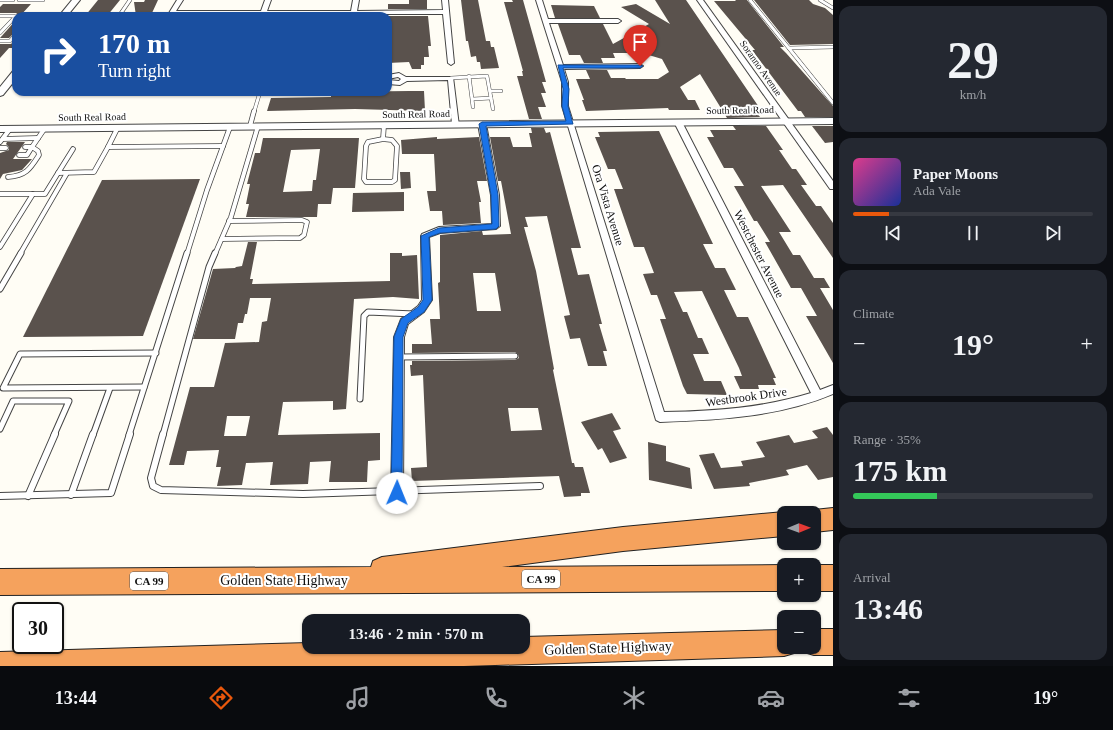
<!DOCTYPE html>
<html lang="en">
<head>
<meta charset="utf-8">
<style>
  :root { --surface:#171b24; --page:#242831; --text:#f1f3f6; --muted:#9ea1a6; --line:#363941; --accent:#ea580c }
  body { margin:0; font-family:"Times New Roman",serif; background:var(--page); color:var(--text); height:100vh; display:flex; flex-direction:column; font-size:15px; white-space:nowrap }
  * { box-sizing:border-box; margin:0 }
  p { font-size:13px; color:var(--muted) }
  .icon { flex:none; width:22px; height:22px; fill:none; stroke:currentColor; stroke-width:2; stroke-linecap:round; stroke-linejoin:round }
  .map { position:relative; flex:1; overflow:hidden }
  .side { display:flex; flex-direction:column; gap:6px; padding:6px; background:#0d0f14; width:280px }
  .side>* { flex:none }
  .top-card { position:absolute; left:12px; top:12px; width:380px; height:84px; border-radius:12px; box-shadow:0 1px 3px #0004; background:#1a4fa0; color:#fff; overflow:hidden }
  .needle { width:26px; rotate:89deg }
  .tools { position:absolute; left:777px; top:506px; display:grid; gap:8px }
  .tools a { display:grid; place-items:center; width:44px; height:44px; border-radius:8px; background:var(--surface); box-shadow:0 1px 3px #0004; font-size:20px }
  .speed { position:absolute; left:12px; top:602px; display:flex; gap:8px; font-size:20px; font-weight:700; text-align:center }
  .speed>* { display:grid; place-content:center; width:52px; height:52px; border-radius:50%; background:var(--surface); box-shadow:0 1px 3px #0004; line-height:1 }
  .speed .limit { border:2px solid #111; border-radius:6px; background:#fff; color:#111 }
  .pin { position:absolute; display:grid; place-items:center; width:34px; height:34px; color:#fff; margin:-41px -17px; border-radius:50% 50% 50% 0; rotate:-45deg; box-shadow:0 0 4px #0007 }
  .pin .icon { rotate:45deg }
  .me { position:absolute; width:44px; margin:-22px; rotate:1deg; stroke-linejoin:round; filter:drop-shadow(0 0 3px #0008) }
  .turn { display:flex; align-items:center; gap:14px; height:84px; padding:0 20px; font-size:18px }
  .turn .icon { width:52px; height:52px; stroke-width:2.5 }
  .turn b { display:block; font-size:28px; line-height:34px }
  .big { font-size:30px; font-weight:700; line-height:1.1 }
  .side .widget { flex:1; display:flex; flex-direction:column; justify-content:center; gap:6px; min-width:0; padding:0 14px; border-radius:12px; background:var(--page) }
  .side .dial { align-items:center; gap:0 }
  .dial b { font-size:52px; line-height:1 }
  .song { display:flex; align-items:center; gap:12px }
  .cover { width:48px; height:48px; border-radius:6px; background:linear-gradient(135deg,hsl(330 70% 55%),hsl(230 70% 35%)) }
  .played { height:4px; border-radius:2px; background:linear-gradient(90deg,var(--accent) 15%,var(--line) 15%) }
  .keys { display:flex; justify-content:space-around; direction:ltr }
  .heat { display:flex; justify-content:space-between; align-items:center; font-size:22px; direction:ltr }
  .charge { height:6px; border-radius:3px; background:linear-gradient(90deg,#34c759 35%,var(--line) 0) }
  .trip { position:absolute; left:302px; top:614px; width:228px; height:40px; border-radius:12px; background:var(--surface); box-shadow:0 1px 3px #0004; font-weight:700; line-height:40px; text-align:center }
  .menu { display:flex; height:64px; justify-content:space-around; align-items:center; background:#090b0e; color:var(--muted) }
  .menu .icon { width:28px; height:28px }
  .menu .active { color:var(--accent) }
  .menu b { font-size:18px; color:var(--text) }
  main { display:flex; flex:1; min-height:0 }
  .map>svg:first-child { display:block }
  .building { fill:#5a524d; fill-rule:evenodd }
  .lines { fill:none; stroke-linecap:round; stroke-linejoin:round }
  .service-far3-casing { stroke:#444; stroke-width:4 }
  .service-far2-casing { stroke:#444; stroke-width:5.5 }
  .service-far1-casing { stroke:#444; stroke-width:7 }
  .service-casing { stroke:#444; stroke-width:8 }
  .minor-casing { stroke:#444; stroke-width:2 }
  .tertiary-casing { stroke:#444; stroke-width:2 }
  .motorway-casing { stroke:#222; stroke-width:2 }
  .service-far3 { stroke:#fff; stroke-width:3 }
  .service-far2 { stroke:#fff; stroke-width:4 }
  .service-far1 { stroke:#fff; stroke-width:5 }
  .service { stroke:#fff; stroke-width:6 }
  .minor { fill:#fff; fill-rule:evenodd }
  .tertiary { fill:#fff; fill-rule:evenodd }
  .motorway { fill:#f5a25d; fill-rule:evenodd }
  .route { fill:#1a73e8; stroke:#114b97 }
  .labels { text-anchor:middle; dominant-baseline:central; stroke-width:4; stroke-linejoin:round; paint-order:stroke }
  .far-street-label { font-size:10px; fill:#111; stroke:#fff }
  .shield { fill:#fff; stroke:#585858; stroke-width:1 }
  .shield-label { font-size:11px; font-weight:bold; fill:#111 }
  .street-label { font-size:12px; fill:#111; stroke:#fff }
  .near-street-label { font-size:14px; fill:#111; stroke:#fff }
</style>
</head>
<body>
<main>
<div class="map">
<svg width="833" height="666" viewBox="0 0 833 666">
  <rect width="100%" height="100%" fill="#fffdf5"/>
  <g class="building">
    <path d="M98,0H120L107,16H85Z"/>
    <path d="M145,0H158L152,13H146L147,16H136L134,2H144Z"/>
    <path d="M409,0H427V9H388V4H409Z"/>
    <path d="M461,0H478L486,41H490L491,47H494L499,68L481,69L480,62H477L476,56L471,57L468,41H466Z"/>
    <path d="M512,0H523L546,82H542L546,93H541L546,107H538L542,119H529L517,76H523L522,71H523L504,2H513Z"/>
    <path d="M655,0H686L763,113H757L760,117L727,118L700,74L680,87L688,100H695L700,110H669L668,108L586,111L582,100H584L576,79H590L586,70H607L611,78H625L626,79H658L669,72L662,59L642,53H613L615,58H601L603,63H584L580,55H569L558,24H603L613,44L649,24L621,7L636,4L670,24Z"/>
    <path d="M735,0H747L784,47H780L786,53L833,106V117H805L801,111H798L752,50H755L714,1H736Z"/>
    <path d="M754,0H809L813,4L825,8L833,15V44L790,45Z"/>
    <path d="M3,4H31L20,16L16,13H0V7Z"/>
    <path d="M551,5L594,6L600,18H555Z"/>
    <path d="M388,16H428L431,46H428L429,57H424V65H421V69H412L409,62L388,63Z"/>
    <path d="M16,20V31L9,38H0Z"/>
    <path d="M16,39V45L13,48H9L0,58V44H11Z"/>
    <path d="M409,91H424L425,111L355,109L267,111L271,98L331,97V92Z"/>
    <path d="M733,126H766L783,150H779L792,169H796L807,185H801L816,206H821L833,223V258L783,185L761,186L791,232H779L793,255H800L814,278H824L830,288H820L833,310V363L806,316H817L801,288H791L765,242H770L757,221H754L734,186H744L733,168H724L707,137H714L710,130H736Z"/>
    <path d="M812,126H833V142L825,143Z"/>
    <path d="M531,128H544L546,133L550,132L581,248H571L578,275L589,274L602,324H599L607,351H603L607,366H588L580,338L570,339L564,316L570,315L547,216L525,217L528,227H524L536,271L554,369L553,370L572,463H574L575,467H583L590,493H581V496L564,497L559,476L412,481L411,468L427,467L423,375L411,376L410,365H412V361L515,360L519,358L518,354L515,352L412,353V344H432L430,319H440L438,283L440,282V235L482,231L483,235L511,234L501,181H498L490,137H510L513,147H532L529,133H532ZM473,273H495L501,311H477ZM508,408H538L542,430L511,431Z"/>
    <path d="M659,131L713,244H703L715,268H725L736,290H724L737,317H748L776,378H773L776,385H758L759,389H740L734,376H742L739,368L702,291L674,292L683,312H687L698,338H702L709,354H693L704,381H721L727,395L687,394L683,386L660,319H666L657,295H651L643,274L654,273L644,247H634L614,189H623L615,169H608L595,137H600L598,132Z"/>
    <path d="M437,137V139L479,137L487,181H477L481,202H479L481,223L443,225L442,211H430L427,191H436L434,154H402L401,140Z"/>
    <path d="M263,138H359L355,188H333L331,204H318L317,217H246L249,204H246L250,184H247L255,153H260ZM320,149L316,180H313L312,191L283,192L291,150Z"/>
    <path d="M7,142H25L13,159H32L22,170L3,174L0,179V153L9,150V147L6,144Z"/>
    <path d="M400,172H410L411,188L401,189Z"/>
    <path d="M200,179L143,336L23,337L102,180Z"/>
    <path d="M404,192V211L352,212L353,193Z"/>
    <path d="M248,242H257L250,279H253L252,284L390,281V253H402V256L417,255L419,299L393,297L354,299L346,409L333,410V401L283,402L278,435L380,433V460L368,461L367,482H329L331,461L310,462L308,484L270,485L273,462L246,463L242,485L217,486L221,467H216L219,450L187,451L184,465H169L190,387H214L225,343L259,342L262,322L267,321L271,298H250L247,314H245L243,323H238L235,339H193L213,269L235,268L236,267L242,266ZM227,416H250L246,436H224Z"/>
    <path d="M612,413L621,429L613,431L627,458L610,463L602,448L598,450L581,422Z"/>
    <path d="M827,427L833,435V477L818,480L807,465L786,470L789,475L749,483L750,486L714,489L699,455L714,453L721,468L743,466L741,461L765,457L756,442L789,435L794,443L818,438L812,431Z"/>
    <path d="M648,442L666,446V461L690,468L692,489L649,480Z"/>
  </g>
  <g class="lines">
    <defs>
      <g id="service-far3">
        <path d="M0,0H13"/>
        <path d="M19,0H43"/>
        <path d="M750,0L833,103"/>
        <path d="M820,0L833,8"/>
        <path d="M0,16H16"/>
        <path d="M119,16L130,0"/>
        <path d="M0,33L16,16"/>
        <path d="M0,41H10L16,34"/>
        <path d="M789,48L833,47"/>
        <path d="M469,76L473,107"/>
        <path d="M451,78L487,76L493,109"/>
        <path d="M490,91H501"/>
        <path d="M473,99L491,98"/>
        <path d="M254,112L260,92"/>
      </g>
      <g id="service-far2">
        <path d="M250,126L254,111"/>
        <path d="M118,127L108,147L223,146"/>
        <path d="M3,139L38,138"/>
        <path d="M383,139L392,140L397,146L395,180L392,182H366L364,179L366,146L368,142Z"/>
        <path d="M383,139L384,125"/>
        <path d="M0,142L10,129"/>
        <path d="M25,147H32L45,128"/>
        <path d="M0,148H6"/>
        <path d="M73,149L58,173L94,172L108,147"/>
        <path d="M8,177C26,176 30,169 39,155L38,151L32,147L27,155H19"/>
        <path d="M0,194H45L58,173"/>
        <path d="M222,239L300,238L304,235L307,222L302,220L229,221"/>
        <path d="M0,247L33,194"/>
        <path d="M20,254L67,173"/>
        <path d="M187,254L207,190L230,127"/>
        <path d="M215,254L231,217L258,126"/>
      </g>
      <g id="service-far1">
        <path d="M0,289L21,253"/>
        <path d="M399,357L515,356"/>
        <path d="M144,387L3,388L20,354L156,353"/>
        <path d="M360,399L364,316L368,312L414,314"/>
        <path d="M0,429L13,401H69L54,435"/>
        <path d="M93,435L110,388"/>
        <path d="M129,435L187,253"/>
        <path d="M163,435L209,267L215,253"/>
      </g>
      <g id="service">
        <path d="M163,434L151,478L153,486L161,490L303,494L540,486"/>
        <path d="M71,495L93,434"/>
        <path d="M0,496L111,493L130,434"/>
        <path d="M28,496L55,434"/>
      </g>
      <g id="minor">
        <path d="M177,0H183L176,11H261L265,0H271L267,11H351L353,0H359L357,11L443,10L442,0H448L454,63L451,65L448,63L443,14H356V16H350L351,14H170L169,13Z"/>
        <path d="M536,0H542L548,19H618L621,21L618,23H549L563,65L640,64L643,66L640,68L564,69L568,82V106L664,412C714,411 763,408 811,393L674,122L678,120L682,122L820,390L833,385V394C779,417 719,420 660,422L656,420L562,106V82Z"/>
        <path d="M697,0H703L833,181V189H830Z"/>
        <path d="M399,73L406,77H453L459,126L452,124L448,80L407,81L400,85L388,84V80L399,81L401,79L398,77L388,79V75Z"/>
        <path d="M479,122L486,124L499,195L500,226L496,229L440,233L429,237L432,300L424,312L408,324L404,337L403,493L401,497L397,499L393,497L391,493L394,337L401,319L418,306L422,300L421,236L422,234L439,227L492,224L491,195L478,124Z"/>
      </g>
      <g id="tertiary">
        <path d="M72,0H80L67,16H59Z"/>
        <path d="M16,70V79L3,95L0,96V87L13,71Z"/>
        <path d="M833,118V124L0,132V126Z"/>
      </g>
      <g id="motorway">
        <path d="M833,508V530L814,532V513H806L814,510Z"/>
        <path d="M784,512V536L623,551L502,567L784,565V591L0,595V569L371,567L373,561L382,557L623,527Z"/>
        <rect x="814" y="565" width="19" height="26"/>
        <path d="M814,629H833V655H814L804,652L803,647H814Z"/>
        <path d="M784,630V647H796L794,653L784,656L464,666H0V652L309,643V647H523V637Z"/>
      </g>
    </defs>
    <use href="#service-far3" class="service-far3-casing"/>
    <use href="#service-far2" class="service-far2-casing"/>
    <use href="#service-far1" class="service-far1-casing"/>
    <use href="#service" class="service-casing"/>
    <use href="#minor" class="minor-casing"/>
    <use href="#tertiary" class="tertiary-casing"/>
    <use href="#motorway" class="motorway-casing"/>
    <use href="#service-far3" class="service-far3"/>
    <use href="#service-far2" class="service-far2"/>
    <use href="#service-far1" class="service-far1"/>
    <use href="#service" class="service"/>
    <use href="#minor" class="minor"/>
    <use href="#tertiary" class="tertiary"/>
    <use href="#motorway" class="motorway"/>
  </g>
  <path class="route" d="M558,65H640L643,66L640,68H563L569,89L568,106L573,124L486,126L498,195L499,226L496,229L440,233L429,237L432,300L424,312L408,323L403,337L402,493L401,497L397,498L393,497L391,493L394,337L401,319L418,307L423,300L421,236L439,228L492,224L491,195L479,124L482,122L566,121L562,106L563,89Z"/>
  <g class="labels">
    <g class="far-street-label">
      <text transform="translate(761 68) rotate(55)">Soranno Avenue</text>
      <text transform="translate(740 110) rotate(-1)">South Real Road</text>
      <text transform="translate(416 114) rotate(-1)">South Real Road</text>
      <text transform="translate(92 117) rotate(-1)">South Real Road</text>
    </g>
    <g class="shield">
      <rect x="522" y="570" width="38" height="18" rx="3"/>
      <rect x="130" y="572" width="38" height="18" rx="3"/>
    </g>
    <g class="shield-label">
      <text x="541" y="579">CA 99</text>
      <text x="149" y="581">CA 99</text>
    </g>
    <g class="street-label">
      <text transform="translate(608 205) rotate(73)">Ora Vista Avenue</text>
      <text transform="translate(759 254) rotate(63)">Westchester Avenue</text>
      <text transform="translate(746 397) rotate(-8)">Westbrook Drive</text>
    </g>
    <g class="near-street-label">
      <text x="284" y="580">Golden State Highway</text>
      <text transform="translate(608 648) rotate(-2)">Golden State Highway</text>
    </g>
  </g>
</svg>
<div class="tools">
<a><svg class="needle" viewBox="-14 -14 28 28"><path d="M0-13l5 13h-10z" fill="#e53935"/><path d="M0 13l5-13h-10z" fill="#9ea1a6"/></svg></a>
<a>+</a>
<a>−</a>
</div>
<div class="speed"><div class="limit">30</div></div>
<div class="pin" style="left:640px;top:66px;background:#d93025"><svg class="icon" aria-label="arrive" viewBox="0 0 24 24"><path d="M6 21V4h12l-3 4 3 4H6"/></svg></div>
<svg class="me" style="left:397px;top:493px" viewBox="-20 -20 40 40"><circle r="19" fill="#fff"/><path d="M0-13L10 11 0 6-10 11z" fill="#1a73e8"/></svg>
<div class="trip">13:46 · 2 min · 570 m</div>
<div class="top-card">
<div class="turn"><svg class="icon" aria-label="right" viewBox="0 0 24 24"><path d="M7 20v-9h11M14 6l5 5-5 5"/></svg><div><b>170 m</b>Turn right</div></div>
</div>
</div>
<section class="side">
<div class="widget dial"><b>29</b><p>km/h</p></div>
<div class="widget">
<div class="song"><i class="cover"></i><div><b>Paper Moons</b><p>Ada Vale</p></div></div>
<div class="played"></div>
<div class="keys"><svg class="icon" aria-label="previous" viewBox="0 0 24 24"><path d="M18 5L8 12l10 7zM5 5v14"/></svg><svg class="icon" aria-label="pause" viewBox="0 0 24 24"><path d="M8 5v14M16 5v14"/></svg><svg class="icon" aria-label="next" viewBox="0 0 24 24"><path d="M6 5l10 7-10 7zM19 5v14"/></svg></div>
</div>
<div class="widget"><p>Climate</p>
<div class="heat"><a>−</a><b class="big">19°</b><a>+</a></div>
</div>
<div class="widget"><p>Range · 35%</p><b class="big">175 km</b><div class="charge"></div></div>
<div class="widget"><p>Arrival</p><b class="big">13:46</b></div>
</section>
</main>
<nav class="menu">
<b>13:44</b>
<svg class="icon active" aria-label="directions" viewBox="0 0 24 24"><path d="M12 3l9 9-9 9-9-9zM9 14v-3h6M13 9l2 2-2 2"/></svg>
<svg class="icon" aria-label="music" viewBox="0 0 24 24"><path d="M9 18V5l10-2v13"/><circle cx="6" cy="18" r="3"/><circle cx="16" cy="16" r="3"/></svg>
<svg class="icon" aria-label="phone" viewBox="0 0 24 24"><path d="M5 4h4l2 5-3 2q2 4 5 5l2-3 5 2v4C11 20 4 13 5 4z"/></svg>
<svg class="icon" aria-label="climate" viewBox="0 0 24 24"><path d="M12 3v18M4 7l16 10M4 17L20 7"/></svg>
<svg class="icon" aria-label="car" viewBox="0 0 24 24"><path d="M5 17H2v-5l4-1 3-4h7l3 4 3 1v5h-3M9 17h6M6 11h13"/><circle cx="7" cy="17" r="2"/><circle cx="17" cy="17" r="2"/></svg>
<svg class="icon" aria-label="filters" viewBox="0 0 24 24"><path d="M4 7h16M4 17h16"/><circle cx="9" cy="7" r="2"/><circle cx="15" cy="17" r="2"/></svg>
<b>19°</b>
</nav>
</body>
</html>
